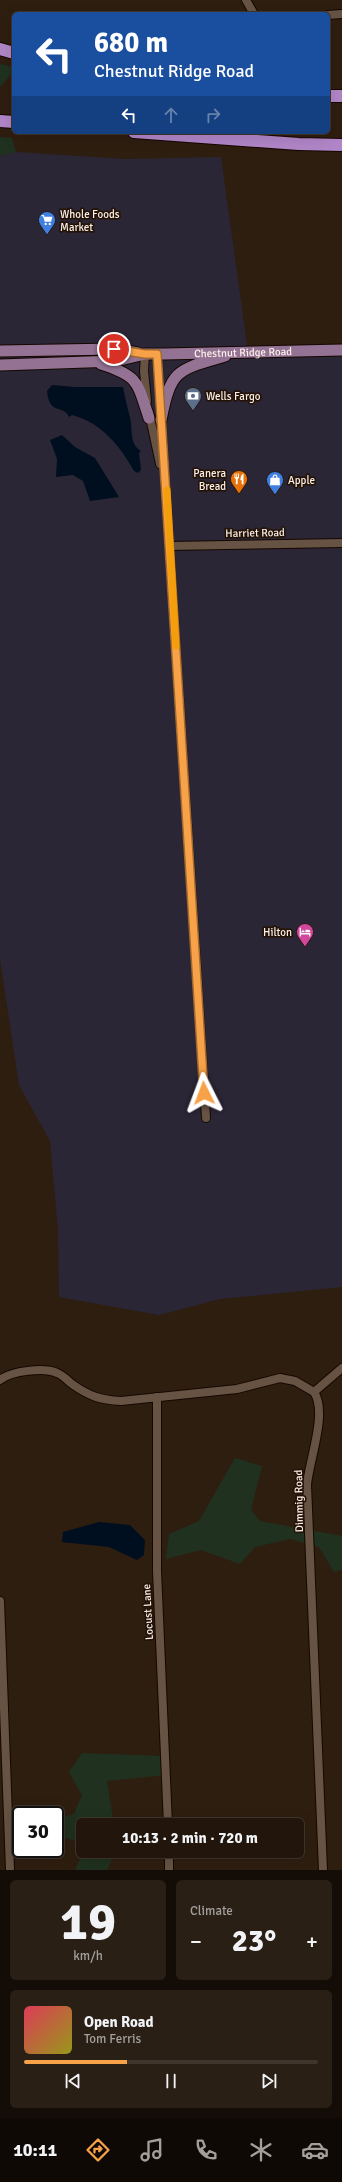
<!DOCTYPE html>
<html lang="en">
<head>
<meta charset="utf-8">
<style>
  :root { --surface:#22160c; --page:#2a1f15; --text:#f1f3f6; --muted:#a29f9d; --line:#3f352d; --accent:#f7a148 }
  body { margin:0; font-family:Signika,sans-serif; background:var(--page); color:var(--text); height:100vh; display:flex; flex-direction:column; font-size:15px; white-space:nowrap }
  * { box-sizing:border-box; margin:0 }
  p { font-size:13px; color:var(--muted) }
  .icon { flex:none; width:22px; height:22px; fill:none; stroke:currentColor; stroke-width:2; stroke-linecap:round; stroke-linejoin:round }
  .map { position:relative; height:1870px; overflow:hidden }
  .side { display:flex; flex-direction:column; gap:10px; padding:10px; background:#130c07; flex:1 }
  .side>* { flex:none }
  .guide { position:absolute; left:12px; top:12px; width:318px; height:122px; border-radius:6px; box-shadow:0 4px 16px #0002,0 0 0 1px var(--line); background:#1a4fa0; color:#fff; overflow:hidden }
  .speed { position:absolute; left:12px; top:1806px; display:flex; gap:8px; font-size:20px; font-weight:700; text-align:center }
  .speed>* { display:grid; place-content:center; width:52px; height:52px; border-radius:50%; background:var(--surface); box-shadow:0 4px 16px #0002,0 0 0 1px var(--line); line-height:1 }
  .speed .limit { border:2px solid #111; border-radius:6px; background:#fff; color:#111 }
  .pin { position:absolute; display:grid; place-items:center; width:34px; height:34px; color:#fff; margin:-17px; border:2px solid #fff; border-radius:50%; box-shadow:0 1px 4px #0007 }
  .me { position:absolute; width:44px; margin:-22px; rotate:357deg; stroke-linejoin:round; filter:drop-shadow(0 0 3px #0008) }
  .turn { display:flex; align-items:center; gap:14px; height:84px; padding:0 16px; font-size:18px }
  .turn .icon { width:52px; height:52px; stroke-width:2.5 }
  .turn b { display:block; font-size:28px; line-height:34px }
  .lanes { display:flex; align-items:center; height:38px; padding:0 16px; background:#0003; justify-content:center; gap:20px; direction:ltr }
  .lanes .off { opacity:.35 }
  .big { font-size:30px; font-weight:700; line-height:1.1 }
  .side .tile { flex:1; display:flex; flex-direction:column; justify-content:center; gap:6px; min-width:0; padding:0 14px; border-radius:6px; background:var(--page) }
  .side .dial { align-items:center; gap:0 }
  .dial b { font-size:52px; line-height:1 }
  .song { display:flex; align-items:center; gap:12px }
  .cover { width:48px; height:48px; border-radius:6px; background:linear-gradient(135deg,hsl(350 70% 55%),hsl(60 70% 35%)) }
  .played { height:4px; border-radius:2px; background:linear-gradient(90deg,var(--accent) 35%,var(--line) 35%) }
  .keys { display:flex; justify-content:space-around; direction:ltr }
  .heat { display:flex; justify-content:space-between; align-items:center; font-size:22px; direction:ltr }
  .side .tiles { flex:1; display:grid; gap:10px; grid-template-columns:1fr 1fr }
  .tile:last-child { grid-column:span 2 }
  .trip { position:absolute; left:76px; top:1818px; width:228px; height:40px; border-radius:6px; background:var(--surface); box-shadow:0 4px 16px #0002,0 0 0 1px var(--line); font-weight:700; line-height:40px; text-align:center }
  .menu { display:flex; height:64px; justify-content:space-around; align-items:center; background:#0e0905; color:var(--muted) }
  .menu .icon { width:28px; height:28px }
  .menu .selected { color:var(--accent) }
  .menu b { font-size:18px; color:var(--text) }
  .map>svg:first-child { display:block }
  .commercial { fill:#2b2636 }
  .green { fill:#20311f }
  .water { fill:#000f20 }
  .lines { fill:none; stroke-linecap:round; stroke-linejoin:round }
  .minor-casing { stroke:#160700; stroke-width:10 }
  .major-casing { stroke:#160700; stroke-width:13 }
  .highway-casing { stroke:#160700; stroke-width:14 }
  .minor { stroke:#665344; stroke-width:8 }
  .major { stroke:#937293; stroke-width:11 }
  .highway { stroke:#b186c8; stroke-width:12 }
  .route-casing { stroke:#a1692f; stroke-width:10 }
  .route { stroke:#f7a148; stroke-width:7 }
  .slow { stroke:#f59e0b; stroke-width:7 }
  .labels { text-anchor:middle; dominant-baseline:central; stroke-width:3.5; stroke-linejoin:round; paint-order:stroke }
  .poi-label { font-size:11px; fill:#fbefe7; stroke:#241407; text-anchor:start }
  .street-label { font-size:11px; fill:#fbefe7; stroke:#241407 }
</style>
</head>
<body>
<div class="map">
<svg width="342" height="1870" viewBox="0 0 342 1870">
  <rect width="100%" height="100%" fill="#2e1e10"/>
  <path class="commercial" d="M16,152L125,159L221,157L248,352L342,350V1287L220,1299L159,1315L59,1297L58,1229L50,1141L19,1085L0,959V156Z"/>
  <g class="green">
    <path d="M0,64L14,67V71L0,87Z"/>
    <path d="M0,137L12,138L16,152L0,156Z"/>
    <path d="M235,1458L262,1466L251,1510L260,1521L342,1536V1570L334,1572L319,1547L290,1539L255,1547L240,1564L201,1550L166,1559L169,1534L199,1521Z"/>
    <path d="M82,1753L164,1756L167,1775L107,1781L113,1819L167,1825H83V1843L55,1835V1819L74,1814L82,1795L69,1772Z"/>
    <path d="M84,1851H116L107,1870H75Z"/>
  </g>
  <g class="water">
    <path d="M52,385L75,387H123C125,397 127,407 130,417C133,429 129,444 141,451L139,453L141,470L138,473L134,471C120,446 102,423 72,415L69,417C64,404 49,416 47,391Z"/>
    <path d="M62,435L75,447L95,458L119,497L90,501L83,481L73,475L56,477L57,459L50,440Z"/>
    <path d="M99,1522L130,1525L145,1540L144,1555L137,1560L109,1547L62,1542L63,1532Z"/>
  </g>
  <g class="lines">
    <defs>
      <g id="minor">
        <path d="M246,0L254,14"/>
        <path d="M328,15L342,14"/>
        <path d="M145,354L144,371L147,401"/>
        <path d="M157,354L206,1118"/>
        <path d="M149,413L160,464"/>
        <path d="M169,546L342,543"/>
        <path d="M0,1380C11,1371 44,1367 57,1373C63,1375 67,1380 72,1384C89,1396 100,1400 121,1401L237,1389L280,1378L295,1381L314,1392C328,1413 309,1460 307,1485L323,1870"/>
        <path d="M314,1392L342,1368"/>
        <path d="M157,1397V1571L168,1825"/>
        <path d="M0,1601L10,1870"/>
        <path d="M169,1851V1870"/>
      </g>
      <g id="major">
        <path d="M0,351L115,349L138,353"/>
        <path d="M101,364C139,376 137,382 149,418"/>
        <path id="s1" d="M0,365L116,361L145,354H164L342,350"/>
        <path d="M161,420C171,369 177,370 225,356"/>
      </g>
      <g id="highway">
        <path d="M0,49L14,53"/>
        <path d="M328,96H342"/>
        <path d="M0,121L14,122"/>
        <path d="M134,132L299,144L342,145"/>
      </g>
    </defs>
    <use href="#minor" class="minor-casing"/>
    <use href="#major" class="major-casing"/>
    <use href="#highway" class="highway-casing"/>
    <use href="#minor" class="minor"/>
    <use href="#major" class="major"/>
    <use href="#highway" class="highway"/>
  </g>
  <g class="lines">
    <defs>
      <path id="route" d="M114,349L145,354H157L204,1093"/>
    </defs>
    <use href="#route" class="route-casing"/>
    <use href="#route" class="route"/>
    <path class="slow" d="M167,490L176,646"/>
  </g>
  <defs>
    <symbol id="supermarket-pin" viewBox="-11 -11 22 30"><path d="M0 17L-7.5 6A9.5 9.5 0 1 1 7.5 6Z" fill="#3f7fe0" stroke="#241407"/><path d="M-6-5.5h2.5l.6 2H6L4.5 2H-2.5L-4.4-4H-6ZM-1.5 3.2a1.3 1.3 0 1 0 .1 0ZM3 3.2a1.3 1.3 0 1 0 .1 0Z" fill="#fff"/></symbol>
    <symbol id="bank-pin" viewBox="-11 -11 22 30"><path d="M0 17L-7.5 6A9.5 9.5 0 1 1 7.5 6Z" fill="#5c6f8a" stroke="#241407"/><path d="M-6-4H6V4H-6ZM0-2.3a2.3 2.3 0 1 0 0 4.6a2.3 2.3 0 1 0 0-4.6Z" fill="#fff"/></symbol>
    <symbol id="restaurant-pin" viewBox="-11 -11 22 30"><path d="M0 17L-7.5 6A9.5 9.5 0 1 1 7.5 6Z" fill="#e8710a" stroke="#241407"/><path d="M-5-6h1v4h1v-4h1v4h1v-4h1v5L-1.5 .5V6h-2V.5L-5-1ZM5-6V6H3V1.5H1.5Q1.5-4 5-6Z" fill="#fff"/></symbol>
    <symbol id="shop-pin" viewBox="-11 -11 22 30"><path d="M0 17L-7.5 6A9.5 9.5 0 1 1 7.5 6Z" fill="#3f7fe0" stroke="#241407"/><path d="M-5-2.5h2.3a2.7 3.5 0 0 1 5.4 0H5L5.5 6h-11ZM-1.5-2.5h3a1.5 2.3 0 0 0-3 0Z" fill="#fff"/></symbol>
    <symbol id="hotel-pin" viewBox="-11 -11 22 30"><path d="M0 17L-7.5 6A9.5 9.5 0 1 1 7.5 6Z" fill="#d1479c" stroke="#241407"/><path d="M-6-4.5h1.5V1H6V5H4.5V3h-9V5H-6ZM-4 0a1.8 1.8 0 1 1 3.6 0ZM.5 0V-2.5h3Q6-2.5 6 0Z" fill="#fff"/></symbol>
  </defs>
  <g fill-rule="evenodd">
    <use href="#supermarket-pin" x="37" y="210" width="20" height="27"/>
    <use href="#bank-pin" x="183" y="386" width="20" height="27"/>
    <use href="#restaurant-pin" x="229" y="469" width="20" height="27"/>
    <use href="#shop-pin" x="265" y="470" width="20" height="27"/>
    <use href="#hotel-pin" x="295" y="922" width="20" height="27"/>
  </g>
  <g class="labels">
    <g class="poi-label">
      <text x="60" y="214">Whole Foods<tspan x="60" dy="13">Market</tspan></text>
      <text x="206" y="396">Wells Fargo</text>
      <text x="226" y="473" text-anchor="end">Panera<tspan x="226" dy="13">Bread</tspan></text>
      <text x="288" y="480">Apple</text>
      <text x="292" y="932" text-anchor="end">Hilton</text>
    </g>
    <g class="street-label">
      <text stroke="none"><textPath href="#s1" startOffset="244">Chestnut Ridge Road</textPath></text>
      <text transform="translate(255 533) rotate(-1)">Harriet Road</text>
      <text transform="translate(299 1501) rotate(-91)">Dimmig Road</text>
      <text transform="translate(148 1612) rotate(-93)">Locust Lane</text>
    </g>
  </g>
</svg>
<div class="speed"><div class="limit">30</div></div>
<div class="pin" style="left:114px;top:349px;background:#d93025"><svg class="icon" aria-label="arrive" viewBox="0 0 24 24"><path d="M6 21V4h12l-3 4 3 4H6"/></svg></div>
<svg class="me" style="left:204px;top:1093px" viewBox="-20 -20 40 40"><path d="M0-17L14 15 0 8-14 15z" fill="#f7a148" stroke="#fff" stroke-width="4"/></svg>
<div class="trip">10:13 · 2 min · 720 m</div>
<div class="guide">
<div class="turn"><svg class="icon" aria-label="left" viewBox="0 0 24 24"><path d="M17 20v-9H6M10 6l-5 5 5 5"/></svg><div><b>680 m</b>Chestnut Ridge Road</div></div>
<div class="lanes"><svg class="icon" aria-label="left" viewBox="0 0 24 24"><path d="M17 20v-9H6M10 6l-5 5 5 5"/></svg><svg class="icon off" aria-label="ahead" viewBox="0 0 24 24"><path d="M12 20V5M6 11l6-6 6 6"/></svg><svg class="icon off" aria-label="right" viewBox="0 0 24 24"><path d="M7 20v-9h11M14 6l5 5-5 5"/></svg></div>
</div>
</div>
<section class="side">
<div class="tiles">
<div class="tile dial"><b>19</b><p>km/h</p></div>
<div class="tile"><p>Climate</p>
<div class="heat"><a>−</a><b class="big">23°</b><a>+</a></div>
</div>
<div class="tile">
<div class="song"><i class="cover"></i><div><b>Open Road</b><p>Tom Ferris</p></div></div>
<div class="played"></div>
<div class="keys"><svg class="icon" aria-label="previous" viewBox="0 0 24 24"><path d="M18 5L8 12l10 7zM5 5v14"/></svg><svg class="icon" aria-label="pause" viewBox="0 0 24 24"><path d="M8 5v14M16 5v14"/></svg><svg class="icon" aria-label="next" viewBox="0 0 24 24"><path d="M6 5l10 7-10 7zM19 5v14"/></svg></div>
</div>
</div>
</section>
<nav class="menu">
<b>10:11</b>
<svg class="icon selected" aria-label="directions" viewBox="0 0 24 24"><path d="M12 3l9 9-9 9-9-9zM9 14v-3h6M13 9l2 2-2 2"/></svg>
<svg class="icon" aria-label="music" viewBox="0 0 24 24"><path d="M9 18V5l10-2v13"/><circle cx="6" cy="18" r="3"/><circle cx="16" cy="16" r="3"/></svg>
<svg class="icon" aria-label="phone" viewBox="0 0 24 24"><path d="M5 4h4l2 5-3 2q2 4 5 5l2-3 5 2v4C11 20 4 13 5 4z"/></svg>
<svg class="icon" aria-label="climate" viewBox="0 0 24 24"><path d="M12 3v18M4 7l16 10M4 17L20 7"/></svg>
<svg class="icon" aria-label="car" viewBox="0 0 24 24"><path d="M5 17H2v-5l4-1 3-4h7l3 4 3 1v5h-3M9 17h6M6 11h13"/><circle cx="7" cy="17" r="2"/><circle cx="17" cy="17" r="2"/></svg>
</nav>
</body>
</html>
